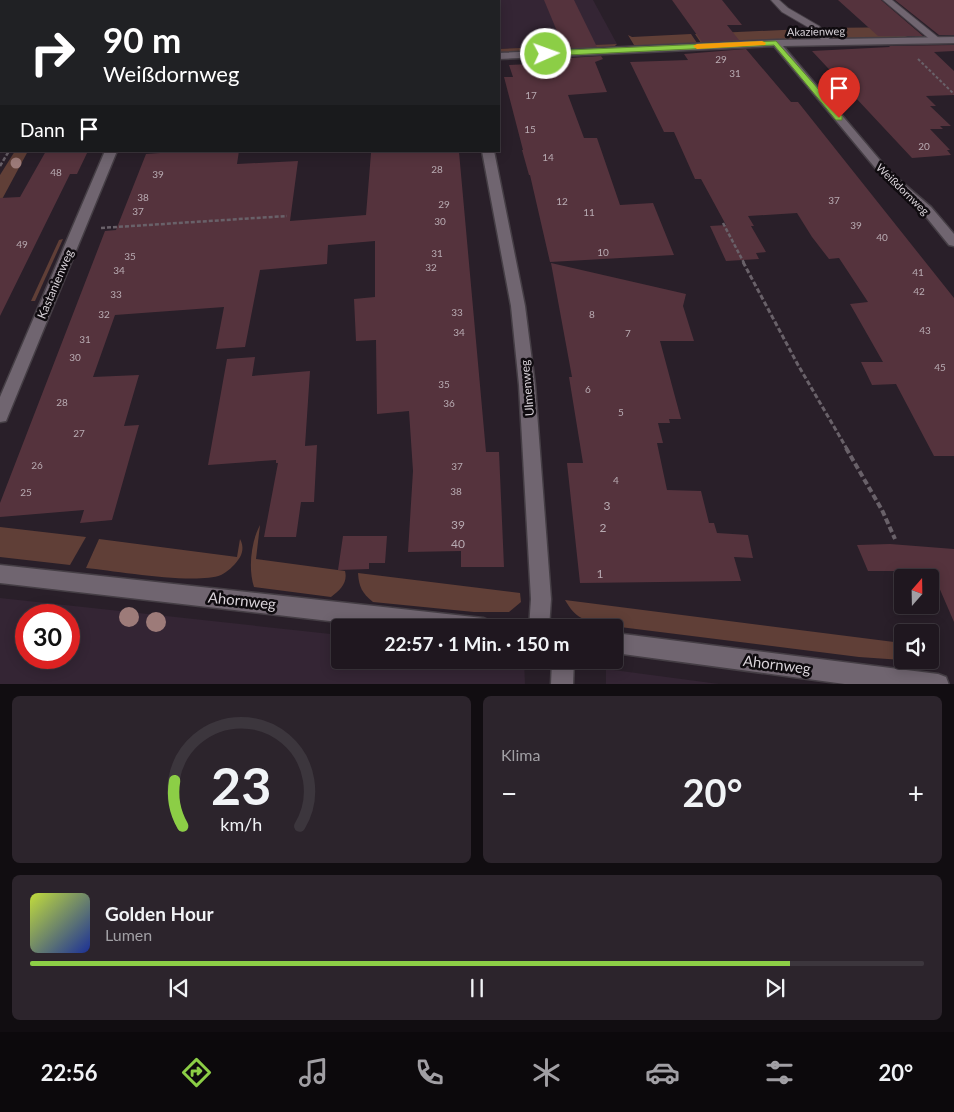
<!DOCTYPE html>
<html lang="de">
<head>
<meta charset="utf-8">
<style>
  :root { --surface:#1f171f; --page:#2c242c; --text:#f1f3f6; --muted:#a19fa4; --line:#3c363d; --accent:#8cce46 }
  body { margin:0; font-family:Lato,sans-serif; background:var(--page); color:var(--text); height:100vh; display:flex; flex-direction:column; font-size:19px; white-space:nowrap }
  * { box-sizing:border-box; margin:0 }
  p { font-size:16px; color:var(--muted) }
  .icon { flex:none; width:28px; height:28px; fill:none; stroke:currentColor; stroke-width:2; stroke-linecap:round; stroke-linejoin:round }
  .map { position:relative; height:684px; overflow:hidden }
  .sheet { display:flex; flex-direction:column; gap:12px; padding:12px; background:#110d11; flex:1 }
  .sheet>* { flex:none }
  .hud { position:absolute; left:0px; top:0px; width:500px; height:152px; box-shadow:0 2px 12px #0003,0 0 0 1px var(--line); background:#202124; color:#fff; overflow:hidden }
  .needle { width:32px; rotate:20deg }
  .tools { position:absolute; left:894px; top:569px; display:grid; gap:10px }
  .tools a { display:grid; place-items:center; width:45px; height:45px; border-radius:5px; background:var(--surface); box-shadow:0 2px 12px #0003,0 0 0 1px var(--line); font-size:25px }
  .speed { position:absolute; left:15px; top:604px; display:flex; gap:10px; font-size:25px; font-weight:700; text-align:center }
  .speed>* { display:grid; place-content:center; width:65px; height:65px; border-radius:50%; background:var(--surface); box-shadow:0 2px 12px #0003,0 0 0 1px var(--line); line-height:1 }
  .speed .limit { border:8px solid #d22; background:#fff; color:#111 }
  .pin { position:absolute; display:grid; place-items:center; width:42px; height:42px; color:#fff; margin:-51px -21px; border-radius:50% 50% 50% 0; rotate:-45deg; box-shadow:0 0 5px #0007 }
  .pin .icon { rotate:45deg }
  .me { position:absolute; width:55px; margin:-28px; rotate:88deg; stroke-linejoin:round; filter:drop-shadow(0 0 4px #0008) }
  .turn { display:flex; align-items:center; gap:18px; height:105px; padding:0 20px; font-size:22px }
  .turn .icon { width:65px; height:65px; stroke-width:2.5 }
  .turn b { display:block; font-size:35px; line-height:42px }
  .then { display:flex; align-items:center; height:48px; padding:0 20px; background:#0003; gap:10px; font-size:19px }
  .big { font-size:38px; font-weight:700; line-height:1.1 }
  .sheet .widget { flex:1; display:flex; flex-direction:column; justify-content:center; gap:8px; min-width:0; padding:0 18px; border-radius:8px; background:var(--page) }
  .sheet .dial { align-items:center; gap:0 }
  .dial svg { height:130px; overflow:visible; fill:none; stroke:var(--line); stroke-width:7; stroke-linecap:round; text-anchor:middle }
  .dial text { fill:var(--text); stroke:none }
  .song { display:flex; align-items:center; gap:15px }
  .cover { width:60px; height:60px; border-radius:8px; background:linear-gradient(135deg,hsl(70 70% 55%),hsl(230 70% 35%)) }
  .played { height:5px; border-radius:2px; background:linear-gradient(90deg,var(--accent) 85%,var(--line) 85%) }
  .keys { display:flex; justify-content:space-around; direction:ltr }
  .heat { display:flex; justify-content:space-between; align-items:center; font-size:28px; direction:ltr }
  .sheet .tiles { flex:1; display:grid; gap:12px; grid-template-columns:1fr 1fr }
  .widget:last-child { grid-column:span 2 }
  .trip { position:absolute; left:331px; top:619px; width:292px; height:50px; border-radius:5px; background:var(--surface); box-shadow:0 2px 12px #0003,0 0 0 1px var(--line); font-weight:700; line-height:50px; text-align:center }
  .dock { display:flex; height:80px; justify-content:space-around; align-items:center; background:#0c090c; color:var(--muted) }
  .dock .icon { width:35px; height:35px }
  .dock .current { color:var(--accent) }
  .dock b { font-size:22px; color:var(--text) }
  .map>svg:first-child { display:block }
  .built { fill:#342534; fill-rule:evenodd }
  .green { fill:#603f37 }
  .building { fill:#55333d }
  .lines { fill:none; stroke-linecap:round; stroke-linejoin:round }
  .lane-casing { stroke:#453e45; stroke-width:2 }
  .street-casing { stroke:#453e45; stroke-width:3 }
  .secondary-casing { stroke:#453e45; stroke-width:18 }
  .path-far3 { stroke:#696169; stroke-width:2; stroke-dasharray:3 2; stroke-linecap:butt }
  .path-far2 { stroke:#696169; stroke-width:2.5; stroke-dasharray:4 2; stroke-linecap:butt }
  .path-far1 { stroke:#696169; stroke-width:3; stroke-dasharray:5 2.5; stroke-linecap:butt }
  .path { stroke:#696169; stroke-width:4; stroke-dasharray:6 3; stroke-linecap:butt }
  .lane { fill:#706570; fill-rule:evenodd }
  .street { fill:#706570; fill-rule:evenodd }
  .secondary { stroke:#7d7091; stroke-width:15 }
  .tree { fill:#9d7b79 }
  .route { fill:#8cce46; stroke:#5b862e }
  .slow { fill:#f59e0b }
  .labels { text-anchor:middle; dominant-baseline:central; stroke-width:5; stroke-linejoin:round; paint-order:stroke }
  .number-label { font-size:10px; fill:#b8abb2 }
  .far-street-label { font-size:11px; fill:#d9d3d9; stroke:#0f0b0f }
  .street-label { font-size:12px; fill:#d9d3d9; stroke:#0f0b0f }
  .near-number-label { font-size:12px; fill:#b8abb2 }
  .near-street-label { font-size:15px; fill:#d9d3d9; stroke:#0f0b0f }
</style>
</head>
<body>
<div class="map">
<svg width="954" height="685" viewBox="0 0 954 685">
  <rect width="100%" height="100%" fill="#291f29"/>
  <g class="built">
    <path d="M108,0H385V1H107Z"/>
    <path d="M449,0H593L617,44L499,49V1Z"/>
    <path d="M0,598L340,635V660H524L525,684H0ZM26,615H69V658H26Z"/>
    <path d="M606,669L719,684H606Z"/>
  </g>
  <g class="green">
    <path d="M912,27L914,29L910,35L903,38H834L821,28Z"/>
    <path d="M804,29L811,30L816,36L815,39L701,43L695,34Z"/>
    <path d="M691,34L697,43L639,46L634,45L628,35L632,37Z"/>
    <path d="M617,44L614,47L499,53V49Z"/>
    <path d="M15,151H28L0,203V175Z"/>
    <path d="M63,239L35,301H31L59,240Z"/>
    <path d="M260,525L256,559L345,571C348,583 340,590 331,597L254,587C248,569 251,542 260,525Z"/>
    <path d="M0,527L86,537L70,565L0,557Z"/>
    <path d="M99,539L237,557L240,539C244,546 243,554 238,560C234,566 227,572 221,575C195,585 116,571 86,568Z"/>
    <path d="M358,573L520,593L521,602L509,612H474L373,602C362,593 359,587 358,573Z"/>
    <path d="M565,600L902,643V660L859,657L604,625C584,620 576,619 565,600Z"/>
  </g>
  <g class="building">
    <path d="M544,0H574L597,47L564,48Z"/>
    <path d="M672,0H722L742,25H727L739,40L702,42Z"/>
    <path d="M838,0H881L923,36H878Z"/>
    <path d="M895,0H954V35H939Z"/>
    <path d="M954,45V51L934,52L954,71V95L926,96L936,106H930L951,126H940L943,129H930L950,150H947L951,155L912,158L812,51L890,47L889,46Z"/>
    <path d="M746,49L791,102H798L954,298V456H934L896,384L872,385L861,362H883L850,304L868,302L839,258L829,259L812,237L797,213L748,216L754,226H751L766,252L756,253L759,259L726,261L710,226L726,225L701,179H695L674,132H664L630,62L688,60L684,54Z"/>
    <path d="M601,56L603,59L595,62L607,92L568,95L584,138H597L620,205L653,203L674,255L550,262L530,175H529L522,150H523L504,77H513L509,65L570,62L568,58Z"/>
    <path d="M46,151H88L77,174H70L0,316V198L20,197Z"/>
    <path d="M188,151H239L237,164L298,161L290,221L366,215L371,153L459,152L486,452H499L504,567H461V551L408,552L413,471L409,411L377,414L376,340L356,341L354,299L375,297V241L328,245L327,264L260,270L245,347L216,349L224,307L115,315L93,377L139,375L124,426L139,425L112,520L80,523L84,510L0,517V503L105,231L116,230L146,154Z"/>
    <path d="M551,263L686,294L683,306L694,341H660L681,419H669L670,423H658L663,443H657L667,490L701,491L709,523H714L717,533L748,535L753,558L734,557L741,581L580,583L567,463H583L569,377H572Z"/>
    <path d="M255,357L252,376L310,371L305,446L317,445L314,502H301L296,537H264L278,463H276V460L208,465L227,359Z"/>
    <path d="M343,536H387L385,563H369V569L338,570Z"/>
    <path d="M890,544L954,549V622L932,571H868L857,545Z"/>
  </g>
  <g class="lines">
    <defs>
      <g id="lane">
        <path d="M771,0H779L788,8L819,26L832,42L831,44H825L813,30L782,12Z"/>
        <path d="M883,0H892L939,38V42H933Z"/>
        <rect x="0" y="18" width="1" height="4"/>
      </g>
      <g id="street">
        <path d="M954,37V43L783,46L890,172L931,207L954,234V246L949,245L923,213L882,176L774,46L499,59V53L776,40Z"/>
        <path d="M105,151H117L8,416L6,421L0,422V397Z"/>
        <path d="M482,151H494L525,306L535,385L551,599L549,628H529L531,599L519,385L511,306Z"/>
        <path d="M0,565L483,618L490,621L493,628H390L0,583Z"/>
        <path d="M615,633L938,674L946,677L949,685H852L615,653Z"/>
        <path d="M552,660H574L573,685H551Z"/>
      </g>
      <g id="secondary">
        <path d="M82,1L83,0"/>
        <path d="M0,128L1,126"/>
      </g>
    </defs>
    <use href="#lane" class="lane-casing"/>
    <use href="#street" class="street-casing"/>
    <use href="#secondary" class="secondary-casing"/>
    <g class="path-far3">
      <path d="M918,59L954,94"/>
      <path d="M0,92L1,90"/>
    </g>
    <g class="path-far2">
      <path d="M0,166L9,151"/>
      <path d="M723,223L744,263"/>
      <path d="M101,228L287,216"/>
    </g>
    <path class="path-far1" d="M743,262L798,365L847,449"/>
    <path class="path" d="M846,448L882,510L895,539"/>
    <use href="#lane" class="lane"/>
    <use href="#street" class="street"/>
    <use href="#secondary" class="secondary"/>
  </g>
  <g class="tree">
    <circle cx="16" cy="163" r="5.5"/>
    <circle cx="129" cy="617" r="10"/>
    <circle cx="156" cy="622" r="10"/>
  </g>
  <path class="route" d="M776,41L842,116V120H836L774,45L546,56L543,54L546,51Z"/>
  <path class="slow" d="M762,41L766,43L765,45L697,49L693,46L697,44Z"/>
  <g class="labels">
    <g class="number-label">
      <text x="721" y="59">29</text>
      <text x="735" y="73">31</text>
      <text x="531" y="95">17</text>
      <text x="530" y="129">15</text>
      <text x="924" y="146">20</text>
      <text x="548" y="157">14</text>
      <text x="437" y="169">28</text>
      <text x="56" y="172">48</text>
      <text x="158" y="174">39</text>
      <text x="143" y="197">38</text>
      <text x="834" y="200">37</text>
      <text x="562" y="201">12</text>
      <text x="444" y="204">29</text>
      <text x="138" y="211">37</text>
      <text x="589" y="212">11</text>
      <text x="440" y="221">30</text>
      <text x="856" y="225">39</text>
      <text x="882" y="237">40</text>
      <text x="22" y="244">49</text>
      <text x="603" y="252">10</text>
      <text x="437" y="253">31</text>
      <text x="130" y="256">35</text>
      <text x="431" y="267">32</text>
      <text x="119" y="270">34</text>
      <text x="918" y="272">41</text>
      <text x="919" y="291">42</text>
      <text x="116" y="294">33</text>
      <text x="457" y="312">33</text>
      <text x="104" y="314">32</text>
      <text x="592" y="314">8</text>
      <text x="925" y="330">43</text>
      <text x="459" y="332">34</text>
      <text x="628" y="333">7</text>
      <text x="85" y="339">31</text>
      <text x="75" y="357">30</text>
      <text x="940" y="367">45</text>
      <text x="444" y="384">35</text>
      <text x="588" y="389">6</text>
      <text x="62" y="402">28</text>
      <text x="449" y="403">36</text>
      <text x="621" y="412">5</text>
      <text x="79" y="433">27</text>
      <text x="37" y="465">26</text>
      <text x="457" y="466">37</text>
      <text x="616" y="480">4</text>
      <text x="456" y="491">38</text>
      <text x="26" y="492">25</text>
    </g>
    <g class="far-street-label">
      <text transform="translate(816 31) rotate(-1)">Akazienweg</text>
      <text transform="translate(903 189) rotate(44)">Weißdornweg</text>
    </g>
    <g class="street-label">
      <text transform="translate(55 284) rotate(-67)">Kastanienweg</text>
      <text transform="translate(527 388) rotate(-95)">Ulmenweg</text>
    </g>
    <g class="near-number-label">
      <text x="607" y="505">3</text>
      <text x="458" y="524">39</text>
      <text x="603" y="527">2</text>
      <text x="458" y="543">40</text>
      <text x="600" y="573">1</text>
    </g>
    <g class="near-street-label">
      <text transform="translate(242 600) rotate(6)">Ahornweg</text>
      <text transform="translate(777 664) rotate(7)">Ahornweg</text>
    </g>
  </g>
</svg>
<div class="tools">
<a><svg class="needle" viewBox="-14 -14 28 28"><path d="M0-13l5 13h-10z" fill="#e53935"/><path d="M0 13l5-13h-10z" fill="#a19fa4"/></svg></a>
<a><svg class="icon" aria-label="sound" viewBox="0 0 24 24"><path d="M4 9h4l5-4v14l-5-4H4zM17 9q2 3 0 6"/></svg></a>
</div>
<div class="speed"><div class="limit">30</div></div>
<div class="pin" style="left:839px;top:118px;background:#d93025"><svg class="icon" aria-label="arrive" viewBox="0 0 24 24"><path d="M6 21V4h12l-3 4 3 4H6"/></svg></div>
<svg class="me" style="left:546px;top:54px" viewBox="-20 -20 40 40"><circle r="17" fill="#8cce46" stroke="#fff" stroke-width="3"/><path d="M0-11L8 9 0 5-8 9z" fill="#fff"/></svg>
<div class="trip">22:57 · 1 Min. · 150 m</div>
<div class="hud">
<div class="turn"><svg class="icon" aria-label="right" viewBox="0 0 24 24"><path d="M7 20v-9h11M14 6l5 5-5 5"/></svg><div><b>90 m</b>Weißdornweg</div></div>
<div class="then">Dann<svg class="icon" aria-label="arrive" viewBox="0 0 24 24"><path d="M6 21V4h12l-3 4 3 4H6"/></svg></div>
</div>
</div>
<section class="sheet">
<div class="tiles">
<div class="widget dial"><svg viewBox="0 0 100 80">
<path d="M14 69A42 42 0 1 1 86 69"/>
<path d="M14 69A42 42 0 0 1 9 41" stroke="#8cce46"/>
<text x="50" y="56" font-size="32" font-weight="700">23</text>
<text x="50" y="72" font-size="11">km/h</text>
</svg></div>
<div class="widget"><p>Klima</p>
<div class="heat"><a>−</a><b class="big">20°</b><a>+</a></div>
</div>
<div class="widget">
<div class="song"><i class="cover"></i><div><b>Golden Hour</b><p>Lumen</p></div></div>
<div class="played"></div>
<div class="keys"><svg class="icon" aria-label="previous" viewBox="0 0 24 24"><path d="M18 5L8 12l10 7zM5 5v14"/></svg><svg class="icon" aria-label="pause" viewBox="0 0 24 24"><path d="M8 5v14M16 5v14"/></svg><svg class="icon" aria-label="next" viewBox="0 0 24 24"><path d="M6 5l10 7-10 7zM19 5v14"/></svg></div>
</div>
</div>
</section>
<nav class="dock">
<b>22:56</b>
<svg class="icon current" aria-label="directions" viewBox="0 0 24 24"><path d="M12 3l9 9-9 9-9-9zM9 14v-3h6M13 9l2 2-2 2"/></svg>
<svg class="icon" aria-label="music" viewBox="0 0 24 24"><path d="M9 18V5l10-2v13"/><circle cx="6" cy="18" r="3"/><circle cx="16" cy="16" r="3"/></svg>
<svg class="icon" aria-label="phone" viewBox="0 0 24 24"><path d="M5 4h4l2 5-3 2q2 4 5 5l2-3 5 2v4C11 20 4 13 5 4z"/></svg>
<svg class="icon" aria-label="climate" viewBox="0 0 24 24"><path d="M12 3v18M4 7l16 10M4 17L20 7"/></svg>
<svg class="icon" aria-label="car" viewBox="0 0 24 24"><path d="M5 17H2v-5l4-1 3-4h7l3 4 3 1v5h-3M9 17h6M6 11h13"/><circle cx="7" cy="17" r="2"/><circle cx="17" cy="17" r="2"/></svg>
<svg class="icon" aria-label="filters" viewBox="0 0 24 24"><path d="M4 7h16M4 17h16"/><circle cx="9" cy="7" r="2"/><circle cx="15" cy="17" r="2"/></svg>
<b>20°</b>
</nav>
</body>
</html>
